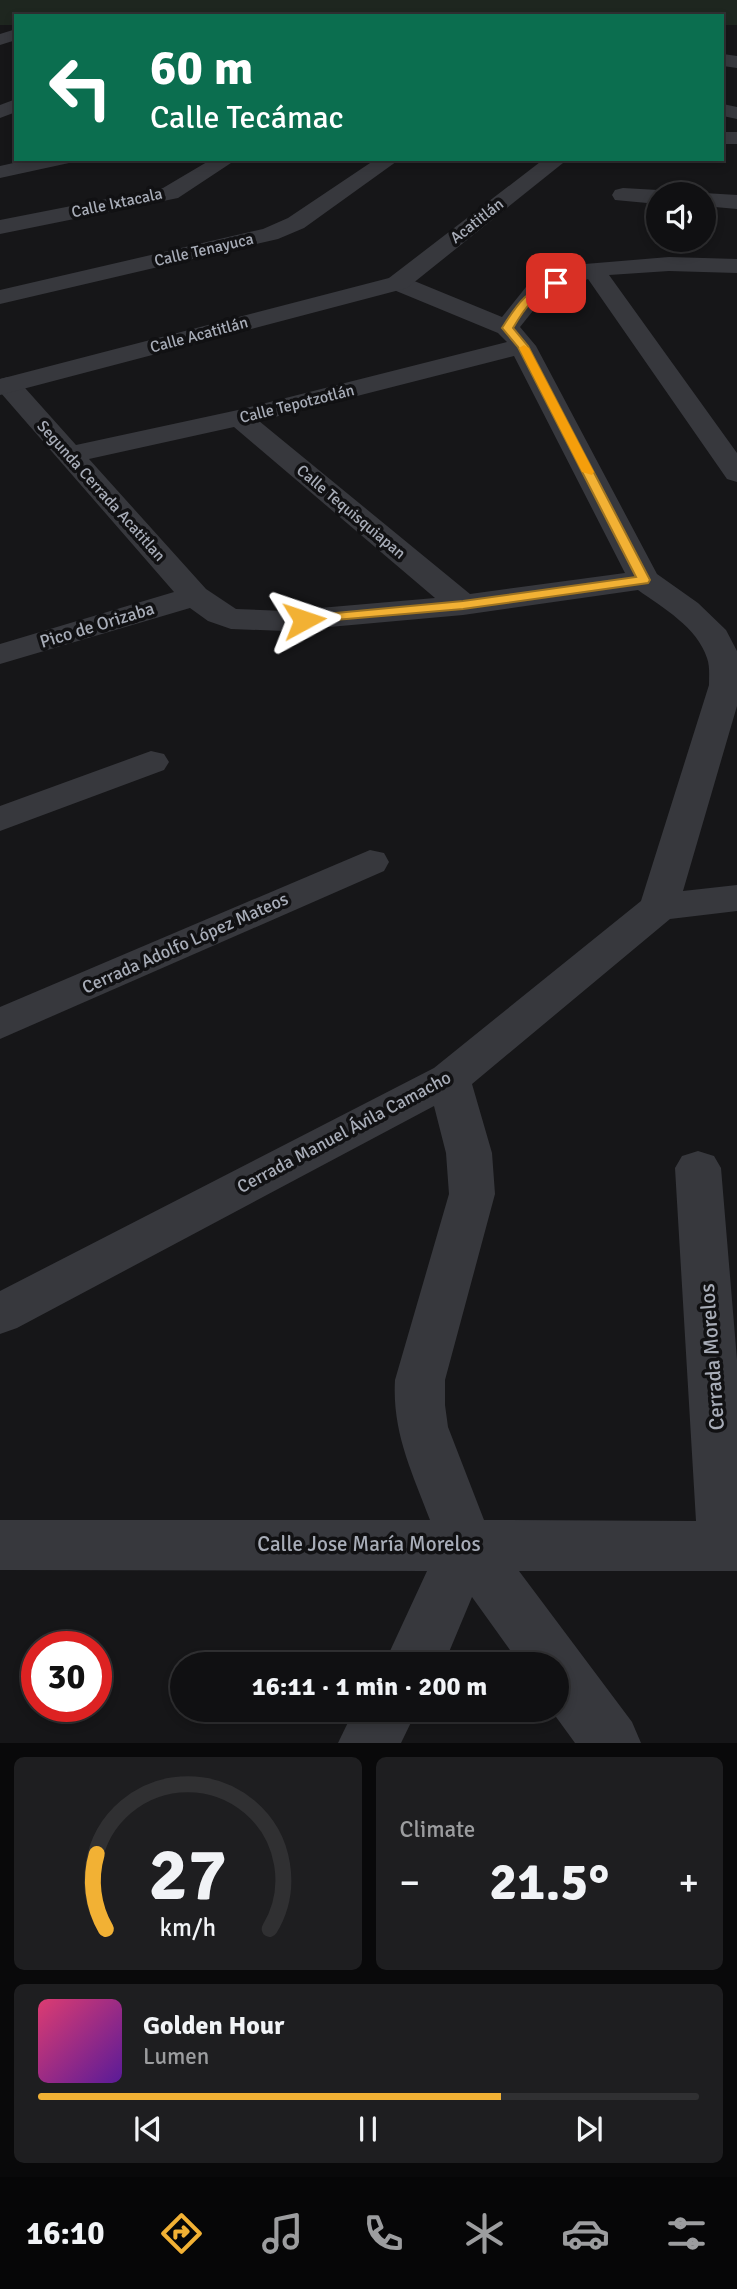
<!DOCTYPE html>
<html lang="en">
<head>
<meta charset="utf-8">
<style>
  :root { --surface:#101012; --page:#1e1e20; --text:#f1f3f6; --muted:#9c9d9f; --line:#303032; --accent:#f2b134 }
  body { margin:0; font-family:Signika,sans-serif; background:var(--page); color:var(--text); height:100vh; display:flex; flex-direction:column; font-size:26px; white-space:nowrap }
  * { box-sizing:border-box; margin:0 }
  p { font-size:23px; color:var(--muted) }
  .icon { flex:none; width:38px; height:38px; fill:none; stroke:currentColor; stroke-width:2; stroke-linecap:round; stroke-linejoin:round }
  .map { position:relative; height:1743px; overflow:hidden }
  .details { display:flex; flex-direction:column; gap:14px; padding:14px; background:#09090a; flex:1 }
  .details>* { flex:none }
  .top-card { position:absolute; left:14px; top:14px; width:710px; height:147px; border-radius:0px; box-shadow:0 4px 10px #0003,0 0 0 2px var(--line); background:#0b6e4f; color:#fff; overflow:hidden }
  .tools { position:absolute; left:646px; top:182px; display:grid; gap:14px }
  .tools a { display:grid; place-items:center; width:70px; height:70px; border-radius:50%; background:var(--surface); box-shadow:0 4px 10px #0003,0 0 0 2px var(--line); font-size:35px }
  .speed { position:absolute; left:21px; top:1631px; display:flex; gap:14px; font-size:35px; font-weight:700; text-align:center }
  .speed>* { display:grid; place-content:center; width:91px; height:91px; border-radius:50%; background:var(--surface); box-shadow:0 4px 10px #0003,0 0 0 2px var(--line); line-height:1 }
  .speed .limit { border:10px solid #d22; background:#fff; color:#111 }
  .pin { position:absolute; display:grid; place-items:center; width:60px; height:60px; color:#fff; margin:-30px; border-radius:14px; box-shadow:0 4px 10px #0006 }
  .me { position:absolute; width:77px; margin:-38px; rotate:85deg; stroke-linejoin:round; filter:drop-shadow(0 0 5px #0008) }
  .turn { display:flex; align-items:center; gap:24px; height:147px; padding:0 21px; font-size:32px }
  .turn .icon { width:91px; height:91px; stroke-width:2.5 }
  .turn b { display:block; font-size:49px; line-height:60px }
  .big { font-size:52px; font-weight:800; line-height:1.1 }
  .details .card { flex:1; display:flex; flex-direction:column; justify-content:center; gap:10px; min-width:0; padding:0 24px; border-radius:10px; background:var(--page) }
  .details .dial { align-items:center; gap:0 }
  .dial svg { height:182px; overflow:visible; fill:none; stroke:var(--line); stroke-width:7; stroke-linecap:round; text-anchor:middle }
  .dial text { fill:var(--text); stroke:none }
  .song { display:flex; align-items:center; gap:21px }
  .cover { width:84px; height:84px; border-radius:10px; background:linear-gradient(135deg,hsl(340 70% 55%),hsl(270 70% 35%)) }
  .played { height:7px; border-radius:4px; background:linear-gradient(90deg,var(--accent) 70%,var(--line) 70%) }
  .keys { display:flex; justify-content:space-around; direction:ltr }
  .heat { display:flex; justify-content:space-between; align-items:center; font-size:38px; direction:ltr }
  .details .tiles { flex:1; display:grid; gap:14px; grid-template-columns:1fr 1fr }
  .card:last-child { grid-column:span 2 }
  .trip { position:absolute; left:170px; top:1652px; width:399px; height:70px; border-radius:35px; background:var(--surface); box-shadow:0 4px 10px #0003,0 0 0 2px var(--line); font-weight:800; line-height:70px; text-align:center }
  .dock { display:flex; height:112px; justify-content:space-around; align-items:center; background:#060607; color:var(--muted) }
  .dock .icon { width:49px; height:49px }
  .dock .current { color:var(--accent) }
  .dock b { font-size:32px; color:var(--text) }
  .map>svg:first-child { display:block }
  .green { fill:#1e261f }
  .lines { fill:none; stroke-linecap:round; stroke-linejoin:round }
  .minor { fill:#37383d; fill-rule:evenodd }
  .tertiary { fill:#37383d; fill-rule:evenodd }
  .route { fill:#f2b134; stroke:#9d7322; stroke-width:2 }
  .slow { fill:#f59e0b }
  .labels { text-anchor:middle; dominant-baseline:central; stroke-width:7; stroke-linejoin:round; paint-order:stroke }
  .far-street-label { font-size:16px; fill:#a8adb8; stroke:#111113 }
  .street-label { font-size:18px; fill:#a8adb8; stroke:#111113 }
  .near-street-label { font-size:21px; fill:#a8adb8; stroke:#111113 }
</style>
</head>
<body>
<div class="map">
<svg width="737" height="1743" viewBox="0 0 737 1743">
  <rect width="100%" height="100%" fill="#161618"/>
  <path class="green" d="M0,0H737V25H723V16H16V25H0Z"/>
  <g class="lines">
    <g class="minor">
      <path d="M16,29V40L0,45V34Z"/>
      <path d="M723,54L737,56V68L723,66Z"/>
      <path d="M16,99V112L0,118V105Z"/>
      <path d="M723,104L737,107V119L723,116Z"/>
      <path d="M31,159H72L69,163L0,178V166Z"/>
      <path d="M212,159H237L178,198L0,234V220L163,188Z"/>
      <path d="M376,159H400L304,228L278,239L0,304V290L263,229L288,218Z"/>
      <path d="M623,188L658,190L667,194H658V204L615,200L612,195L615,190Z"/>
      <path d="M704,193L737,195V209L704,206V194H701Z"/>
      <path d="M669,257L737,259V273L669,271L609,275L737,453V482L727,479L588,279L544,297L520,327L536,346L657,574L698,603L726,630L737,651V706L683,891L737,885V911L670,919L472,1084L492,1153L495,1194L445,1380V1405L448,1427L484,1520L696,1521L675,1168L682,1156L698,1151L714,1156L721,1168L737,1360V1571H519L632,1722L641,1743H575L551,1710H556V1664H520L472,1597L444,1664H384L427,1571L0,1570V1520H430C412,1472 392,1432 395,1380L449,1194L446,1153L434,1106L17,1328L0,1334V1291L434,1068L641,901L709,685C709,676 710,666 707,658C697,627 663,608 638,590L463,615L285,631L231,629L208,621L190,608L0,664V644L174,592L0,392V379L8,377L17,379L76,445L238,410L507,342L498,333L389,288L386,283L389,278L398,276L407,278L502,317L526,287L585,264ZM514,356L625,573L470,594L259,421ZM234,427L435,598L285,611L236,609L206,589L89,459Z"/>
      <path d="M151,751L164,754L169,762L164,770L0,831V806Z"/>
      <path d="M370,850L384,853L389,862L384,871L0,1039V1007Z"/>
      <path d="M354,1710H417L401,1743H338Z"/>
    </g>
    <g class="tertiary">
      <rect x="723" y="132" width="14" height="12"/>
      <path d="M544,159H568L407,288L0,395V379L389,278Z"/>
    </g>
  </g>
  <path class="route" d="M556,280L559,281V285C534,296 527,304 513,328L528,346L650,580L648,583L463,609L300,623L298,620L304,616L463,601L636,577L518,347L502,328C517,304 528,288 556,280Z"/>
  <path class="slow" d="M524,345L529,348L594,472L592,475L582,472L519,348Z"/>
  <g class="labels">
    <g class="far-street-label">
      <text transform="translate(117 203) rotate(-12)">Calle Ixtacala</text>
      <text transform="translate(477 221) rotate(-38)">Acatitlán</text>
      <text transform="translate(204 250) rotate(-13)">Calle Tenayuca</text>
      <text transform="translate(199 335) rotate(-15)">Calle Acatitlán</text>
      <text transform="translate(297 404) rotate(-14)">Calle Tepotzotlán</text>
      <text transform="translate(101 491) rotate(48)">Segunda Cerrada Acatitlan</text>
      <text transform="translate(351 512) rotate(40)">Calle Tequisquiapan</text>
    </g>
    <g class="street-label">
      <text transform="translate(97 625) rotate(-17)">Pico de Orizaba</text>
      <text transform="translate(185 943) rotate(-24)">Cerrada Adolfo López Mateos</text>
      <text transform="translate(344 1132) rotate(-28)">Cerrada Manuel Ávila Camacho</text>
    </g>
    <g class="near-street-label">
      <text transform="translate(712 1357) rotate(-94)">Cerrada Morelos</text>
      <text x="369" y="1544">Calle Jose María Morelos</text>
    </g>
  </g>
</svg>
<div class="tools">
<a><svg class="icon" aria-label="sound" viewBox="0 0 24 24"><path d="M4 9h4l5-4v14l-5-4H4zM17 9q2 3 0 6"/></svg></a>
</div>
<div class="speed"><div class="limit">30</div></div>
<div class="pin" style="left:556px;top:283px;background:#d93025"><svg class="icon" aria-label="arrive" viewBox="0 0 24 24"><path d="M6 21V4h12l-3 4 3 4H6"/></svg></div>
<svg class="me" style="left:304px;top:620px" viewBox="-20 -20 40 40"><path d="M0-17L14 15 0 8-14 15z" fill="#f2b134" stroke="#fff" stroke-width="4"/></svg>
<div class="trip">16:11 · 1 min · 200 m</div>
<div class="top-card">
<div class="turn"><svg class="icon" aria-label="left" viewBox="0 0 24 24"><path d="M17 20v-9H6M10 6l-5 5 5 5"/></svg><div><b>60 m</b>Calle Tecámac</div></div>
</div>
</div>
<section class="details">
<div class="tiles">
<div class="card dial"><svg viewBox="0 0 100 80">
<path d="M14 69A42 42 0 1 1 86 69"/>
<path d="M14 69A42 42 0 0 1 10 36" stroke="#f2b134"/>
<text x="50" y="56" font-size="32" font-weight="700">27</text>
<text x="50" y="72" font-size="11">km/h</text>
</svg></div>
<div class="card"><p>Climate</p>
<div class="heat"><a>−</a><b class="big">21.5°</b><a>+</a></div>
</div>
<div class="card">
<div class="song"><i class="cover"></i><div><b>Golden Hour</b><p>Lumen</p></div></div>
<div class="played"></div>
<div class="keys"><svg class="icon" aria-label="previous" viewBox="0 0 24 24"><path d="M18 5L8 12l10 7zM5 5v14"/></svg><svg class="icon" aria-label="pause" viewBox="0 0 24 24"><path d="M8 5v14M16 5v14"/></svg><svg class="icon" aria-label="next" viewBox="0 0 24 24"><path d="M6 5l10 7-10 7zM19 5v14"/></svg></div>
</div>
</div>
</section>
<nav class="dock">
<b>16:10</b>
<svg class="icon current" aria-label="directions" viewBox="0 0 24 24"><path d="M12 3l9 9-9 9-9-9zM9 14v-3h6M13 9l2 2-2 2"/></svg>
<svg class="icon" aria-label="music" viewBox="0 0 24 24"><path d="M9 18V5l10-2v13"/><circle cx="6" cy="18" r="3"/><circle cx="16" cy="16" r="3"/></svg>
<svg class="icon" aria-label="phone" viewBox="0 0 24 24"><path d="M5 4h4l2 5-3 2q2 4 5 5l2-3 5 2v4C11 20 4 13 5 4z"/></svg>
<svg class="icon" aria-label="climate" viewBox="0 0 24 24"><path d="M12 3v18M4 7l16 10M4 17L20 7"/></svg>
<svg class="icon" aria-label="car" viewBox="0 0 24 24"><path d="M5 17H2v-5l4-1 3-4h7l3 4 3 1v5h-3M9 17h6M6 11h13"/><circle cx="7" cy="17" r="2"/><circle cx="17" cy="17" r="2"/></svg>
<svg class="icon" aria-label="filters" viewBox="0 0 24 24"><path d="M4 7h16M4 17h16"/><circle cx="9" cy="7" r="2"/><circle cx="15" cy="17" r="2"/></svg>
</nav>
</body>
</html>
